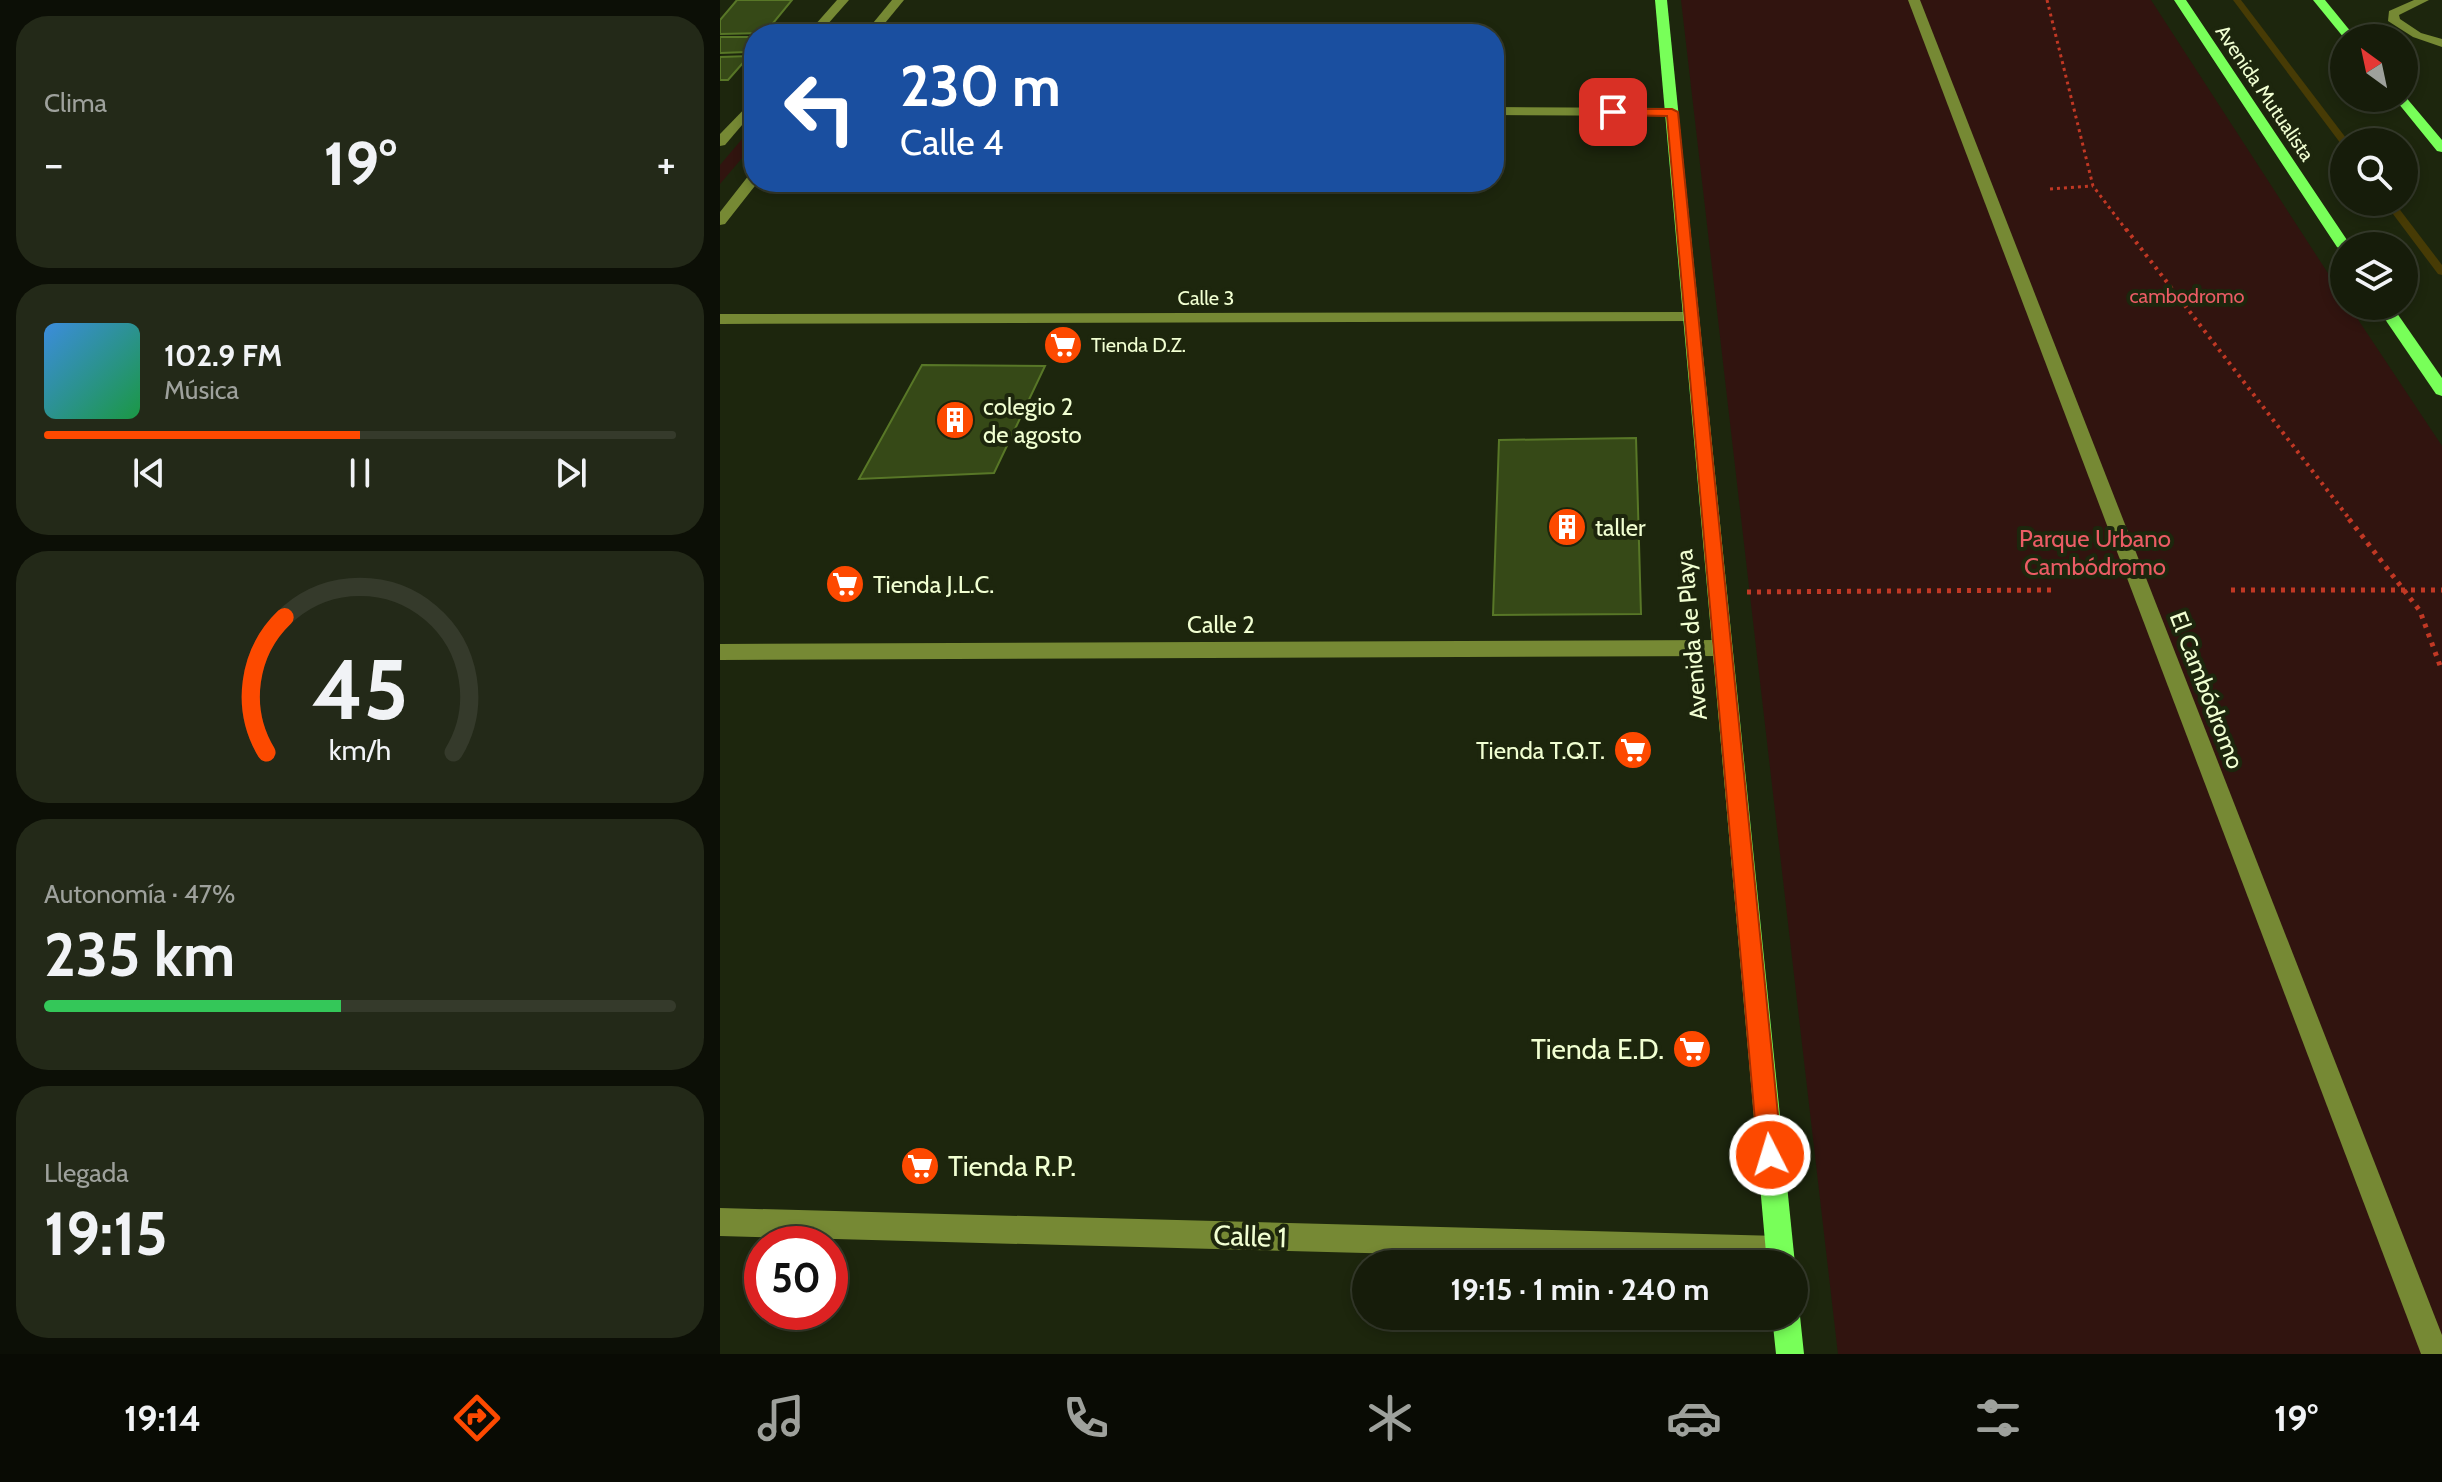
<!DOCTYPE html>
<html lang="es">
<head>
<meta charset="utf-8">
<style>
  :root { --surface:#161c0a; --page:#232918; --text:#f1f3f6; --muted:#9ea19c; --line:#353a2b; --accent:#fd4900 }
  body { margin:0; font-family:Cabin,sans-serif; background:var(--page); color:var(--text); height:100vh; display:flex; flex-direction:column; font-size:30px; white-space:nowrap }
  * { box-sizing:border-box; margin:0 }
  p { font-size:26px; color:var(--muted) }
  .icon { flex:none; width:44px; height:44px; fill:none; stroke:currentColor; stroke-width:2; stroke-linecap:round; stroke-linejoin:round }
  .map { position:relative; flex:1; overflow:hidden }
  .drawer { display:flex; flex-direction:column; gap:16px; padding:16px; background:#0c0f06; width:720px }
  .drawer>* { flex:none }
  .banner { position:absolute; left:24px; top:24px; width:760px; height:168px; border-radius:32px; box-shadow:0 4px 12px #0003,0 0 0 2px var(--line); background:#1a4fa0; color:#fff; overflow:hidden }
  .needle { width:52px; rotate:327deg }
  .controls { position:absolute; left:1610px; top:24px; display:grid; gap:16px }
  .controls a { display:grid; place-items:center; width:88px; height:88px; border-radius:50%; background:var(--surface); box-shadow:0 4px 12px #0003,0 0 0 2px var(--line); font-size:40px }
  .speed { position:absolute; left:24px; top:1226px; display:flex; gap:16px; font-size:40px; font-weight:700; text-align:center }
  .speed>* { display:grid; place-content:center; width:104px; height:104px; border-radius:50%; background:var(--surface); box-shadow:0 4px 12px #0003,0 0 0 2px var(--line); line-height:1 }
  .speed .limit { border:12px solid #d22; background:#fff; color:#111 }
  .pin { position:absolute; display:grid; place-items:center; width:68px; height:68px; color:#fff; margin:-34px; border-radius:16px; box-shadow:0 4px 12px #0006 }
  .me { position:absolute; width:88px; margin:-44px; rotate:355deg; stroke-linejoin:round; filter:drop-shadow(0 0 6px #0008) }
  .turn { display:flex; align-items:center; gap:28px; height:168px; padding:0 24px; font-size:36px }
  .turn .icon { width:104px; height:104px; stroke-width:2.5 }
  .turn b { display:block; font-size:56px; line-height:68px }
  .big { font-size:60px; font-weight:800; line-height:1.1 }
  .drawer .widget { flex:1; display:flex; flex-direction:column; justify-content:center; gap:12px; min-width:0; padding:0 28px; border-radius:32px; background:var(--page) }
  .drawer .dial { align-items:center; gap:0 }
  .dial svg { height:208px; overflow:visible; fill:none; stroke:var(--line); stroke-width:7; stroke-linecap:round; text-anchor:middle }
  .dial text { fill:var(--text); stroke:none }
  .song { display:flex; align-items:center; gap:24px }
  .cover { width:96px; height:96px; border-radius:12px; background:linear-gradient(135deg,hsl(210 70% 55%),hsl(140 70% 35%)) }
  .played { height:8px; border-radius:4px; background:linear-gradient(90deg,var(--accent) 50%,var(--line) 50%) }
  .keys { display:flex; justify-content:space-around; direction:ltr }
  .heat { display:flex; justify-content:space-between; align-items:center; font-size:44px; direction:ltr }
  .charge { height:12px; border-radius:6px; background:linear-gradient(90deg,#34c759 47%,var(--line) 0) }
  .trip { position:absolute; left:632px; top:1250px; width:456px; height:80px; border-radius:40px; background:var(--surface); box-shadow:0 4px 12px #0003,0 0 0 2px var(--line); font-weight:800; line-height:80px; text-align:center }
  .menu { display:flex; height:128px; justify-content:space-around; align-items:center; background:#090b04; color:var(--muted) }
  .menu .icon { width:56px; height:56px }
  .menu .selected { color:var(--accent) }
  .menu b { font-size:36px; color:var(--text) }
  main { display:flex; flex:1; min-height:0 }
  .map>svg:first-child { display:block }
  .green { fill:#31140f }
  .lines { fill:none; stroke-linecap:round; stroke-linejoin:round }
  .stream { fill:#473b05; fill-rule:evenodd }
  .building { fill:#364917; stroke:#587727; stroke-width:2 }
  .path-far2 { stroke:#c13824; stroke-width:3; stroke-dasharray:3 4; stroke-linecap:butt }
  .path-far1 { stroke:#c13824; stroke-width:4; stroke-dasharray:3 5; stroke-linecap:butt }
  .path { stroke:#c13824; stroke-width:5; stroke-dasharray:4 6; stroke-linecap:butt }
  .minor { fill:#768934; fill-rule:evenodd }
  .major { fill:#78ff59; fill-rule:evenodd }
  .route { fill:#fd4900; stroke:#a42f00; stroke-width:2 }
  .labels { text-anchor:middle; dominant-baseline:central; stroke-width:8; stroke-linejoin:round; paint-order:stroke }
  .far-street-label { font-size:20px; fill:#f1ffd2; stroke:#1d260d }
  .far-park-label { font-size:20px; fill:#eb5c65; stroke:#1d260d }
  .far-poi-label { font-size:20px; fill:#f1ffd2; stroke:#1d260d; text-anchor:start }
  .poi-label { font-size:24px; fill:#f1ffd2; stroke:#1d260d; text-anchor:start }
  .park-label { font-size:24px; fill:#eb5c65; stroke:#1d260d }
  .street-label { font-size:24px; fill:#f1ffd2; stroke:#1d260d }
  .near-poi-label { font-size:28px; fill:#f1ffd2; stroke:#1d260d; text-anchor:end }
  .near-street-label { font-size:28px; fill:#f1ffd2; stroke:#1d260d }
</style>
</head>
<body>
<main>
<section class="drawer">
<div class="widget"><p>Clima</p>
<div class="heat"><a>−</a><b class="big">19°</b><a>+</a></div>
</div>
<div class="widget">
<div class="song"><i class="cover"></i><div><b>102.9 FM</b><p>Música</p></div></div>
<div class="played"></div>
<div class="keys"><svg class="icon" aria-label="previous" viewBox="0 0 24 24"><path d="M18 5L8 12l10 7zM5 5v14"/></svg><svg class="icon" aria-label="pause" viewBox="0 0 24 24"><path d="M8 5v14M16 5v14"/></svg><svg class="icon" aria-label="next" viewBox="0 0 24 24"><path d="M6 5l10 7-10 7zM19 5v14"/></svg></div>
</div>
<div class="widget dial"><svg viewBox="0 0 100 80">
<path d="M14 69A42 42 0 1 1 86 69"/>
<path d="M14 69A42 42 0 0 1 21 17" stroke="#fd4900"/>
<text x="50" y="56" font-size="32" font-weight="700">45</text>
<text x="50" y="72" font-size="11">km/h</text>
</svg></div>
<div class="widget"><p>Autonomía · 47%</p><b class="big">235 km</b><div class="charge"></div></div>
<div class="widget"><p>Llegada</p><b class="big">19:15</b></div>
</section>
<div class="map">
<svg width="1722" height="1354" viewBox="0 0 1722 1354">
  <rect width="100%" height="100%" fill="#1d260d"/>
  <g class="green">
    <path d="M961,0H1431L1624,298V306H1629L1722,446V1354H1118Z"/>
    <path d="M34,125V144L0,184V165Z"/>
  </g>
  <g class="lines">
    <g class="stream">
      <path d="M1513,0H1521L1629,142L1621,144Z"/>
      <path d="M1664,202H1674L1722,265V275L1718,274Z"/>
    </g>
  </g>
  <g class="building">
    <path d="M17,0H72L45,33L0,34V20Z"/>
    <path d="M0,37H34V45L27,52L0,53Z"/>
    <path d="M29,56L8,80H0V57Z"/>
    <path d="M202,365L325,366L274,473L139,479Z"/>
    <path d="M916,438L921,614L773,615L779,440Z"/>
  </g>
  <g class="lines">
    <g class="path-far2">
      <path d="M1327,0L1373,186L1407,231"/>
      <path d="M1330,189L1373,186"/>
    </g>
    <path class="path-far1" d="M1406,229L1631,521"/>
    <g class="path">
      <path d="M1629,519L1700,611L1722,671"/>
      <path d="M1511,590H1722"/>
      <path d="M1027,592L1331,590"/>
    </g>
    <g class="minor">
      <path d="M117,0H129L99,34H87Z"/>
      <path d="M172,0H184L156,34H144Z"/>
      <path d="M1188,0H1200L1722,1335V1354H1701Z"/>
      <path d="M1694,0H1709L1679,15L1680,19L1701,33L1722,39V47L1693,37L1668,21L1669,11Z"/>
      <path d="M34,99V111L5,145L0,146V134Z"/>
      <path d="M774,107L952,108L958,112L952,116L774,115Z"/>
      <path d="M34,174V182H38L5,224L0,225V212L29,175Z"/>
      <path d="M971,312L976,313V321L0,324V314Z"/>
      <path d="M1002,640L1009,642L1012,648L1009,654L1002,656L0,660V644Z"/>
      <path d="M0,1208L1059,1236L1069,1240L1073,1250L1069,1260L1059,1264L0,1236Z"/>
    </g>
    <g class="major">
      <path d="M935,0H947L1075,1264L1074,1266L1047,1264Z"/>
      <path d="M1454,0H1466L1631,246H1624V251L1617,247Z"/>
      <path d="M1593,0H1605L1636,38H1624Z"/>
      <path d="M1684,95L1722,140V152L1717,151L1674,98H1684Z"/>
      <path d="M1656,306H1672L1722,378V396L1716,394Z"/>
      <path d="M1074,1305L1080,1316L1084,1354H1056L1052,1316H1074Z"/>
    </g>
  </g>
  <path class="route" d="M889,109H952L958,112L1062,1155L1059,1164L1050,1167L1042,1164L1038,1155L947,116L893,115L887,112Z"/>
  <defs>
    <symbol id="supermarket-disc" viewBox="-11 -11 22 22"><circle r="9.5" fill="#fd4900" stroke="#1d260d"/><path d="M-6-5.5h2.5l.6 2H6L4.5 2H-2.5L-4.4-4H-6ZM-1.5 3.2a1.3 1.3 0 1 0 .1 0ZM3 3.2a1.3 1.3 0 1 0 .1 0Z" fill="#fff"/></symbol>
    <symbol id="building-disc" viewBox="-11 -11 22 22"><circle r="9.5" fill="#fd4900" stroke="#1d260d"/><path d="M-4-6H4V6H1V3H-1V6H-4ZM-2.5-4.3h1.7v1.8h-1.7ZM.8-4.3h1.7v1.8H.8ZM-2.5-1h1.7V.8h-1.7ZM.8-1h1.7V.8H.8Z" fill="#fff"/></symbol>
  </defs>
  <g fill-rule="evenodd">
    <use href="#supermarket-disc" x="321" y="323" width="44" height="44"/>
    <use href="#building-disc" x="213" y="398" width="44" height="44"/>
    <use href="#building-disc" x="825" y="505" width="44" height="44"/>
    <use href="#supermarket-disc" x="103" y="562" width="44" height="44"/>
    <use href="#supermarket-disc" x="891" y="728" width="44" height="44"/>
    <use href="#supermarket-disc" x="950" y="1027" width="44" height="44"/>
    <use href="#supermarket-disc" x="178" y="1144" width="44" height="44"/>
  </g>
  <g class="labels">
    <g class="far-street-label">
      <text transform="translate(1545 93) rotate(56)">Avenida Mutualista</text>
      <text x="486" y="298">Calle 3</text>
    </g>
    <g class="far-park-label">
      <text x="1467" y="296">cambodromo</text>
    </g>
    <g class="far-poi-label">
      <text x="371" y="345">Tienda D.Z.</text>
    </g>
    <g class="poi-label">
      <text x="263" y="406">colegio 2<tspan x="263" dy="28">de agosto</tspan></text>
      <text x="875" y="527">taller</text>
      <text x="153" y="584">Tienda J.L.C.</text>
      <text x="885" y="750" text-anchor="end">Tienda T.Q.T.</text>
    </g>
    <g class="park-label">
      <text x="1375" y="538">Parque Urbano<tspan x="1375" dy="28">Cambódromo</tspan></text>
    </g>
    <g class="street-label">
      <text x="501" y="624">Calle 2</text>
      <text transform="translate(971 635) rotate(-95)">Avenida de Playa</text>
      <text transform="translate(1487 690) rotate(69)">El Cambódromo</text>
    </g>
    <g class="near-poi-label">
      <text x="944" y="1049">Tienda E.D.</text>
      <text x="228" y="1166" text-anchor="start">Tienda R.P.</text>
    </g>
    <g class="near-street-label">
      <text transform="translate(530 1236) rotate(2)">Calle 1</text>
    </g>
  </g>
</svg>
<div class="controls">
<a><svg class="needle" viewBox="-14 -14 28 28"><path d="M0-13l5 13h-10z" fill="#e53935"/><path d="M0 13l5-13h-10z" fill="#9ea19c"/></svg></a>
<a><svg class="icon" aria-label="search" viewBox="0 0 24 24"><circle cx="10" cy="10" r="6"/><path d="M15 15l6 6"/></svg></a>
<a><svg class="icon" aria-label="layers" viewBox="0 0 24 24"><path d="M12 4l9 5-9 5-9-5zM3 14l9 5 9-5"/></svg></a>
</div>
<div class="speed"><div class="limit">50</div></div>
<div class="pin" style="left:893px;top:112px;background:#d93025"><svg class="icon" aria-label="arrive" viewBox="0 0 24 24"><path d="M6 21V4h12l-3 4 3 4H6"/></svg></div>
<svg class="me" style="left:1050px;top:1155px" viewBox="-20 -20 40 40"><circle r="17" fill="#fd4900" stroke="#fff" stroke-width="3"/><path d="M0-11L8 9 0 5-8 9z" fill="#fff"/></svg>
<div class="trip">19:15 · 1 min · 240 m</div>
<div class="banner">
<div class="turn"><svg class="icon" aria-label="left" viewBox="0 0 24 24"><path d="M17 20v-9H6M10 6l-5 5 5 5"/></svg><div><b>230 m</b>Calle 4</div></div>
</div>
</div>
</main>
<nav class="menu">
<b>19:14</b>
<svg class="icon selected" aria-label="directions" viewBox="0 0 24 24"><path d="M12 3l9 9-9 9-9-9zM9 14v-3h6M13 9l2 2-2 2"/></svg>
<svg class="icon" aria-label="music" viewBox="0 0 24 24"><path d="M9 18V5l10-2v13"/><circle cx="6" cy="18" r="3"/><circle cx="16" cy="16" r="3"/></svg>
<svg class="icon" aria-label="phone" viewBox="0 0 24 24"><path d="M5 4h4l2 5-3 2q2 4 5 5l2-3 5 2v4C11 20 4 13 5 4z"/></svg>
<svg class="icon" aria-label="climate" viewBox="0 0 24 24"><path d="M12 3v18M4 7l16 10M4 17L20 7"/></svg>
<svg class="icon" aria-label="car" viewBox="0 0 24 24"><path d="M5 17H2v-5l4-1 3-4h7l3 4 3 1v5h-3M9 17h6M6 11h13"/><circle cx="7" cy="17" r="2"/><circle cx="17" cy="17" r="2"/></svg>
<svg class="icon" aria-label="filters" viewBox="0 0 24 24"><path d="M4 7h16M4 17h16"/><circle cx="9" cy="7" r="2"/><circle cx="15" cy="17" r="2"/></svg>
<b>19°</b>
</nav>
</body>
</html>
